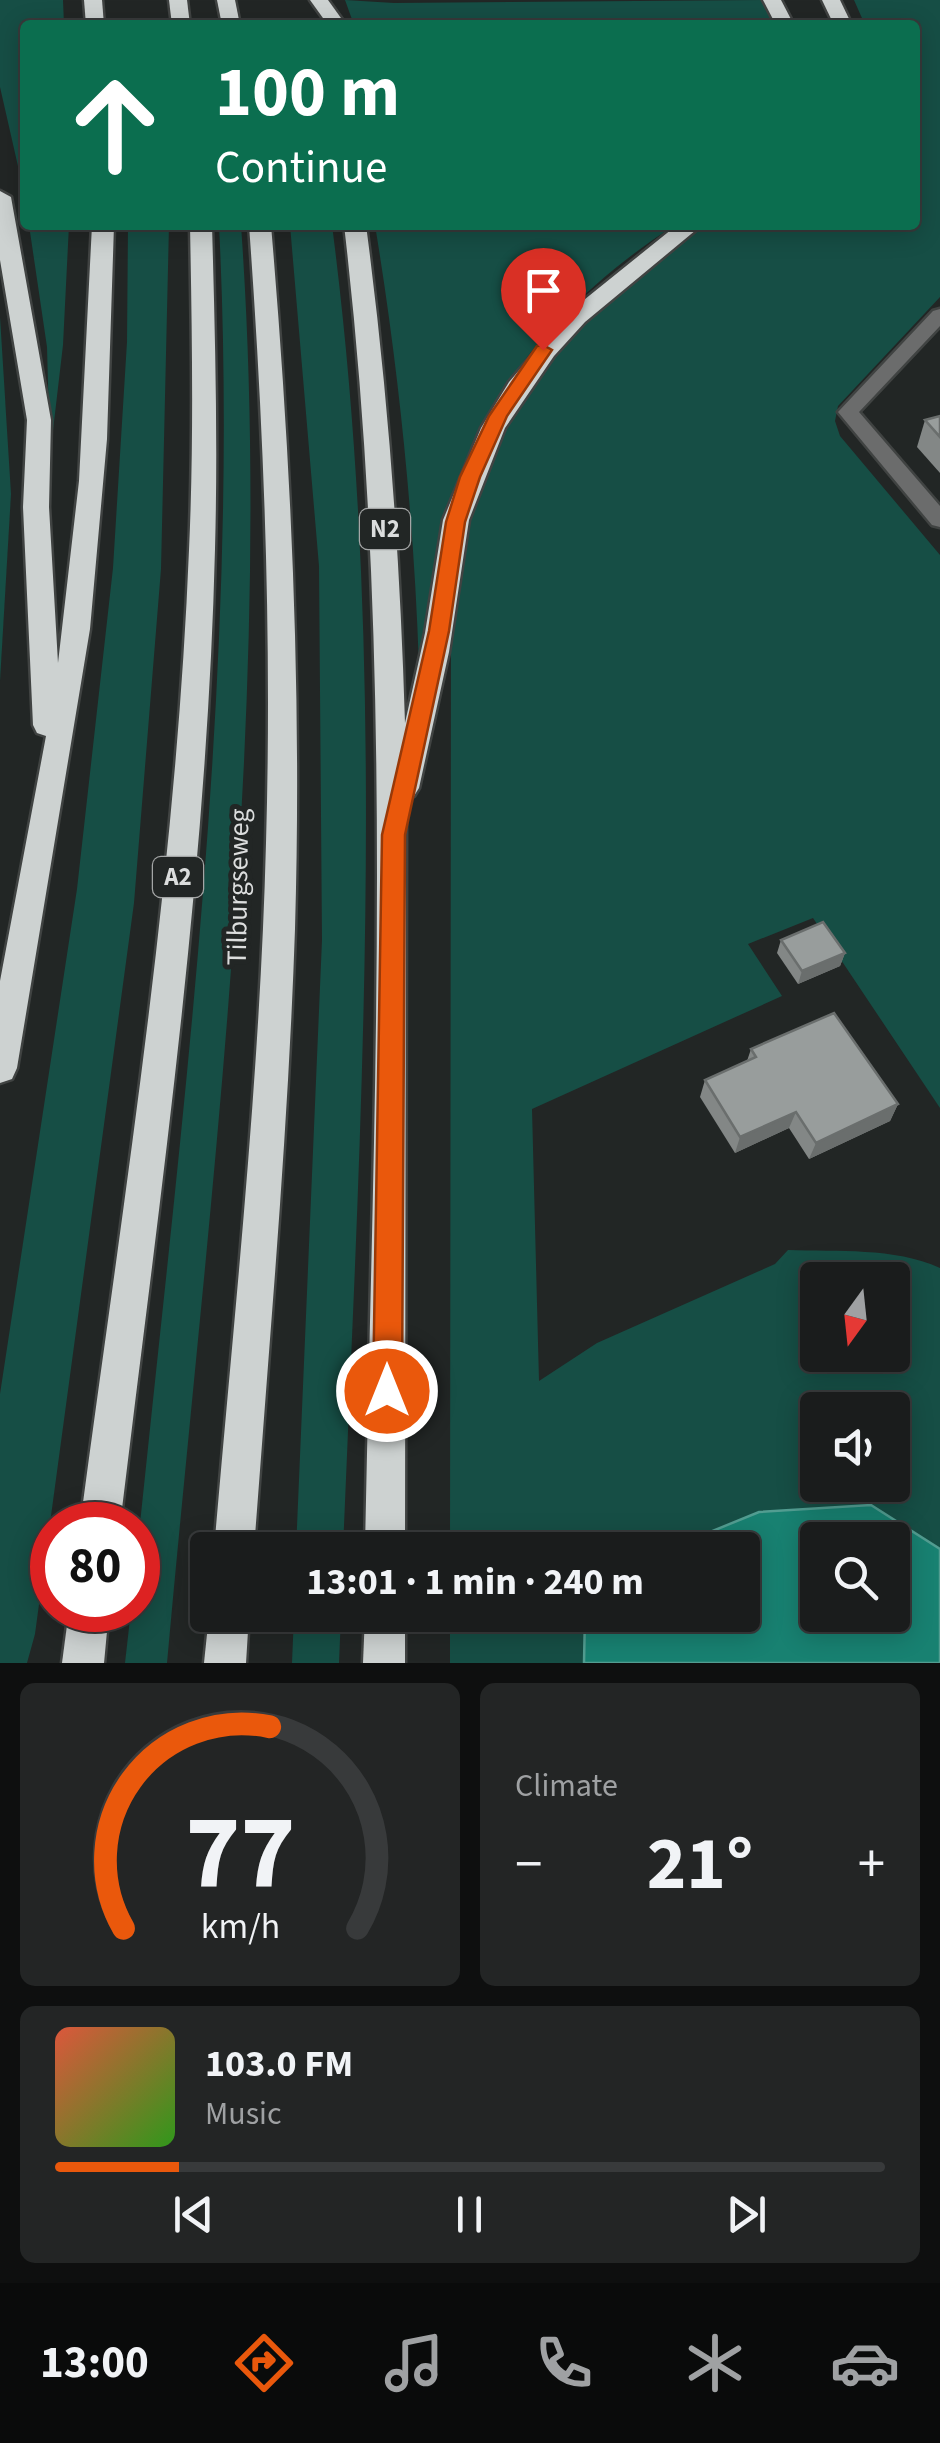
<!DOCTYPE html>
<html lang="en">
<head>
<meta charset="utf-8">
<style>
  :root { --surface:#1a1c1c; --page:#232525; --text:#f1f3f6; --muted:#9fa1a3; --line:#383a3b; --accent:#ea580c }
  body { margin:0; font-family:"Source Sans 3",sans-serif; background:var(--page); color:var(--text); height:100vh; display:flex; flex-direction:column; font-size:38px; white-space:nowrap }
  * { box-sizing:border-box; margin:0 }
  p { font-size:32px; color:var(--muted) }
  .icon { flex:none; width:55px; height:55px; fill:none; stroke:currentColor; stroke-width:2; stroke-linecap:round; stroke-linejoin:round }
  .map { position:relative; height:1663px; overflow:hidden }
  .side { display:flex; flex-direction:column; gap:20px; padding:20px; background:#0e0f0f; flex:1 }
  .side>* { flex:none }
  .hud { position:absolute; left:20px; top:20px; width:900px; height:210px; border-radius:10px; box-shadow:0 5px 25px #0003,0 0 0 2px var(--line); background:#0b6e4f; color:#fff; overflow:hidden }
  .needle { width:65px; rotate:195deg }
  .buttons { position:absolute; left:800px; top:1262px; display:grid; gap:20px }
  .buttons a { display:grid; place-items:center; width:110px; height:110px; border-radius:10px; background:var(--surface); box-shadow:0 5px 25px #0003,0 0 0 2px var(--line); font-size:50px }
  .speed { position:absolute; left:30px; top:1502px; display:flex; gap:20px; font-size:50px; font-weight:700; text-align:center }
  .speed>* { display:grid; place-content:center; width:130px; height:130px; border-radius:50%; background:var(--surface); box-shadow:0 5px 25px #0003,0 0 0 2px var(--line); line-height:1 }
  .speed .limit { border:15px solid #d22; background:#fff; color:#111 }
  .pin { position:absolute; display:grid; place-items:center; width:85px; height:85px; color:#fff; margin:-102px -42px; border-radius:50% 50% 50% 0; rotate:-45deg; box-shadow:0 0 10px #0007 }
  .pin .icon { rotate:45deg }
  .me { position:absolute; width:110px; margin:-55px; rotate:0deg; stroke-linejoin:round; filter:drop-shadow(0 0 8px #0008) }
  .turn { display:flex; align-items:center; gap:35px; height:210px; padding:0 30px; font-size:45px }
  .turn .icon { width:130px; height:130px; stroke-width:2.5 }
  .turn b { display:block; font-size:70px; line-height:85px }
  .big { font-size:75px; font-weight:700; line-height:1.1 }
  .side .card { flex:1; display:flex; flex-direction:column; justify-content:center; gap:15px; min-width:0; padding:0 35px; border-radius:15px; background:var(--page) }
  .side .dial { align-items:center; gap:0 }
  .dial svg { height:260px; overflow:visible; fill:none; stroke:var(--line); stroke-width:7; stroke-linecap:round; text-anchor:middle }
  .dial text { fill:var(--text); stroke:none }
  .song { display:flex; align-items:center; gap:30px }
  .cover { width:120px; height:120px; border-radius:15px; background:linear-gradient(135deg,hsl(10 70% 55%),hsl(110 70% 35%)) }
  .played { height:10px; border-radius:5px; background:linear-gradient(90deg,var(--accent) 15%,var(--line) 15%) }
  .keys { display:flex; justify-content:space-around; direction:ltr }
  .heat { display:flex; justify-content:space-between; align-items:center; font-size:55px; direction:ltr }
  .side .tiles { flex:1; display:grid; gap:20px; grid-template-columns:1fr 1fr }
  .card:last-child { grid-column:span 2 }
  .trip { position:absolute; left:190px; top:1532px; width:570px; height:100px; border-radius:10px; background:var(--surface); box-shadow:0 5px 25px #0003,0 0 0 2px var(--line); font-weight:700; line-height:100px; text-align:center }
  .tabs { display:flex; height:160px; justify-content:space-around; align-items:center; background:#0a0b0b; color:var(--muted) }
  .tabs .icon { width:70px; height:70px }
  .tabs .selected { color:var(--accent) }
  .tabs b { font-size:45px; color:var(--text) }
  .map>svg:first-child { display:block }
  .green { fill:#164e45; fill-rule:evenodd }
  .water { fill:#188171; stroke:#529d91; stroke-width:2.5; fill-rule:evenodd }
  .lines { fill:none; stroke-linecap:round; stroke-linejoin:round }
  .minor-casing { stroke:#404342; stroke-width:5 }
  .highway-casing { stroke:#404342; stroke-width:5 }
  .minor { fill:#6b6c6c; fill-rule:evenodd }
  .highway { fill:#cdd2d1; fill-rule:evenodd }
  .wall { fill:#838786 }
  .shaded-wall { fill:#6a6e6d }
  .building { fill:#989d9c; stroke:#6a6e6d; stroke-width:2.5 }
  .route { fill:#ea580c; stroke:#983908; stroke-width:2.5 }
  .labels { text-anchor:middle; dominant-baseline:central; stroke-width:10; stroke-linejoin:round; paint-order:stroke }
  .shield { fill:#222625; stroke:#a4a6a6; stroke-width:2.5 }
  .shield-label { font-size:25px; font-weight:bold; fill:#dbdddd }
  .street-label { font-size:28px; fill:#dbdddd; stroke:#222625 }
</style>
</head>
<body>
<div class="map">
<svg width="940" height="1663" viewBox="0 0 940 1663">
  <rect width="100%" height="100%" fill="#222625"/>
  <g class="green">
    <path d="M0,0H63L64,25H25V197L0,87Z"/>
    <path d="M345,0L394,3L765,0L775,25H354Z"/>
    <path d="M854,0H940V297L838,406L835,421L840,436L940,555V1108L813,918L748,944L782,996L532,1109L539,1381L597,1343L775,1264L788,1250C837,1252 894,1247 940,1268V1549L871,1505L759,1512L666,1550H450L451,632L467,527L480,480L509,418L575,327L703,225H915V25H865ZM818,1280H892V1355H818ZM818,1410H892V1485H818Z"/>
    <path d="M29,225H69L63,345L50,456L47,347Z"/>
    <path d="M128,225H169L161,569L134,903L35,1634L27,1663H0V1394L77,889L113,568L127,342Z"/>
    <path d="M219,225H241C275,704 210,1186 167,1663H125L131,1610H138V1543C183,1105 241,666 219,225Z"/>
    <path d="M290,225H332C389,664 361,1109 343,1550H296L322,940L319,566Z"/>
    <path d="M375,225H675C568,294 479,392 446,517C434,566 428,618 419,667C414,519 399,371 375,225Z"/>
    <path d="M0,317L11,494L0,681Z"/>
    <path d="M294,1615H341L339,1663H292Z"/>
    <path d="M450,1615H585L584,1663H450Z"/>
  </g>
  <path class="water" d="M871,1505L940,1549V1663H584L585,1615H742V1550H666L759,1512ZM818,1540H892V1615H818Z"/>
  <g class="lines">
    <defs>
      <path id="minor" d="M940,309V326L859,412L940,506V527L932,525L838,412L933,311Z"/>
      <g id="highway">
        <path d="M84,0H102L104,25H86Z"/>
        <path d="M169,0H187L190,25H172Z"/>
        <path d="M217,0H235L240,25H222Z"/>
        <path d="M310,0H328L346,25H328Z"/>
        <path d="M763,0H781L794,25H776Z"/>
        <path d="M822,0H840L852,25H834Z"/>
        <path d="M0,191L11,197L51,420L49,507L58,663L79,481L92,225H114L107,439L90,629L17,1068L12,1079L0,1083V981L46,736L37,733L33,725L23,507L27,420L0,260Z"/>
        <path d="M190,225H212C215,333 218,441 215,549C207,876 159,1201 120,1525H80C123,1201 176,876 189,550C194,441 192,333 190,225Z"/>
        <path d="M249,225H271C291,459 302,694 295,929C288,1137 269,1343 254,1550H214C234,1315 260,1079 266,843C272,637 264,431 249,225Z"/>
        <path d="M344,225H366C388,391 400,556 405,723L425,633L443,520L481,428L509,382L569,312L677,225H702L585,322L554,356L505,428L469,520L449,652L419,788L414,796L406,799L405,1550H365C373,1108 396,665 344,225Z"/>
        <path d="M69,1610H109L104,1663H62Z"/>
        <path d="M209,1615H249L246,1663H204Z"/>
        <path d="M365,1615H405V1663H363Z"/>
      </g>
    </defs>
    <use href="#minor" class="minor-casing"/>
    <use href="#highway" class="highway-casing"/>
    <use href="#minor" class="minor"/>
    <use href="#highway" class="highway"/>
  </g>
  <g class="wall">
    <path d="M940,416V473L917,447L925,420Z"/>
    <path d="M781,940L845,953L840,966L798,984L777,953Z"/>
    <path d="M751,1049L898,1104L890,1121L809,1159L789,1128L735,1153L700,1097L705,1080L747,1061Z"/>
  </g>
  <g class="shaded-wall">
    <path d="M845,953L840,966L798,984L802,971Z"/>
    <path d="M898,1104L890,1121L809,1159L816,1143Z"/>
    <path d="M796,1112L789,1128L735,1153L740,1137Z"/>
  </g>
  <g class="building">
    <path d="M940,416V437L925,420Z"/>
    <path d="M823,922L845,953L802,971L781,940Z"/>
    <path d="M834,1013L898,1104L816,1143L796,1112L740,1137L705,1080L756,1057L751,1049Z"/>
  </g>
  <path class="route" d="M543,345L552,350L507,416L480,477L465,522L449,631L405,835L402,1391L397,1401L387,1405L377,1401L373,1391L382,835L429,631L446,522L460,477L489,416L537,346Z"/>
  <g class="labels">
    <g class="shield">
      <rect x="360" y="509" width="50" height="40" rx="8"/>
      <rect x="153" y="857" width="50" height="40" rx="8"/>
    </g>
    <g class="shield-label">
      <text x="385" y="529">N2</text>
      <text x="178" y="877">A2</text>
    </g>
    <g class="street-label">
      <text transform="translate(238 887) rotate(-89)">Tilburgseweg</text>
    </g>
  </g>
</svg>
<div class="buttons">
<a><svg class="needle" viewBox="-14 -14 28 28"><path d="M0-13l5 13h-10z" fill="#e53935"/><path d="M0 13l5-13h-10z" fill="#9fa1a3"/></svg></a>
<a><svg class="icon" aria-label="sound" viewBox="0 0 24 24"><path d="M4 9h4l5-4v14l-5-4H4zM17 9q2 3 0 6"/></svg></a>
<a><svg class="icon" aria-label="search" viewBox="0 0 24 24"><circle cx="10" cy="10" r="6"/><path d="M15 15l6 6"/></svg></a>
</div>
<div class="speed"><div class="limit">80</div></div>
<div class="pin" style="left:543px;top:350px;background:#d93025"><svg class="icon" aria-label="arrive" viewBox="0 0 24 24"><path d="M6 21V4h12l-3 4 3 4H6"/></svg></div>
<svg class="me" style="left:387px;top:1391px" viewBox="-20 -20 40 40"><circle r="17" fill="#ea580c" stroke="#fff" stroke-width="3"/><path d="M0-11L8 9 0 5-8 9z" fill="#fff"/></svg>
<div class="trip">13:01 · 1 min · 240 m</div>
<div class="hud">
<div class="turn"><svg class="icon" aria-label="ahead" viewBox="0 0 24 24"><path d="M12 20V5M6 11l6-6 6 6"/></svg><div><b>100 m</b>Continue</div></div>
</div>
</div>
<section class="side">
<div class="tiles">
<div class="card dial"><svg viewBox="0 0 100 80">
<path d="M14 69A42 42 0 1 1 86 69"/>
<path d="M14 69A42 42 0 0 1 59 7" stroke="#ea580c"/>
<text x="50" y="56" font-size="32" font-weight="700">77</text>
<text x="50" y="72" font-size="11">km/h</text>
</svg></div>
<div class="card"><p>Climate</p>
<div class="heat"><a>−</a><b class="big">21°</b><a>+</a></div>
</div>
<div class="card">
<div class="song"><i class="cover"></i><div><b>103.0 FM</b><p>Music</p></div></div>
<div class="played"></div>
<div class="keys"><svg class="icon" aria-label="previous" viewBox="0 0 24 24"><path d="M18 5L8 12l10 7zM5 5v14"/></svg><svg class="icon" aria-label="pause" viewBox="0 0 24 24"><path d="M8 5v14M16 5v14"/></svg><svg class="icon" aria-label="next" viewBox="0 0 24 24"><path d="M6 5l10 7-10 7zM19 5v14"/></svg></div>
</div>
</div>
</section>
<nav class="tabs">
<b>13:00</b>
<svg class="icon selected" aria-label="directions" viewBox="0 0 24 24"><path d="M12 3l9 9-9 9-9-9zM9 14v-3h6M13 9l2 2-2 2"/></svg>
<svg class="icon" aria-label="music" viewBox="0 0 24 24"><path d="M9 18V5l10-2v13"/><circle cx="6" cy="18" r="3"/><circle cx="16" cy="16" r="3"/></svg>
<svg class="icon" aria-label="phone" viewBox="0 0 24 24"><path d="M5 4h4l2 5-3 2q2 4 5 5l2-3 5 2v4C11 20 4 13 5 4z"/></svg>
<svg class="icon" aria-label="climate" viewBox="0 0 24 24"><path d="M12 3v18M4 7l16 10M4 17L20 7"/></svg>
<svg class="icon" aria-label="car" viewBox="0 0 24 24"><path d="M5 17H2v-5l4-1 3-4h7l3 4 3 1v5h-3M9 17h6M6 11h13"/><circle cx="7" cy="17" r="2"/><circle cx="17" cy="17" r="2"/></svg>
</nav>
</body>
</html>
